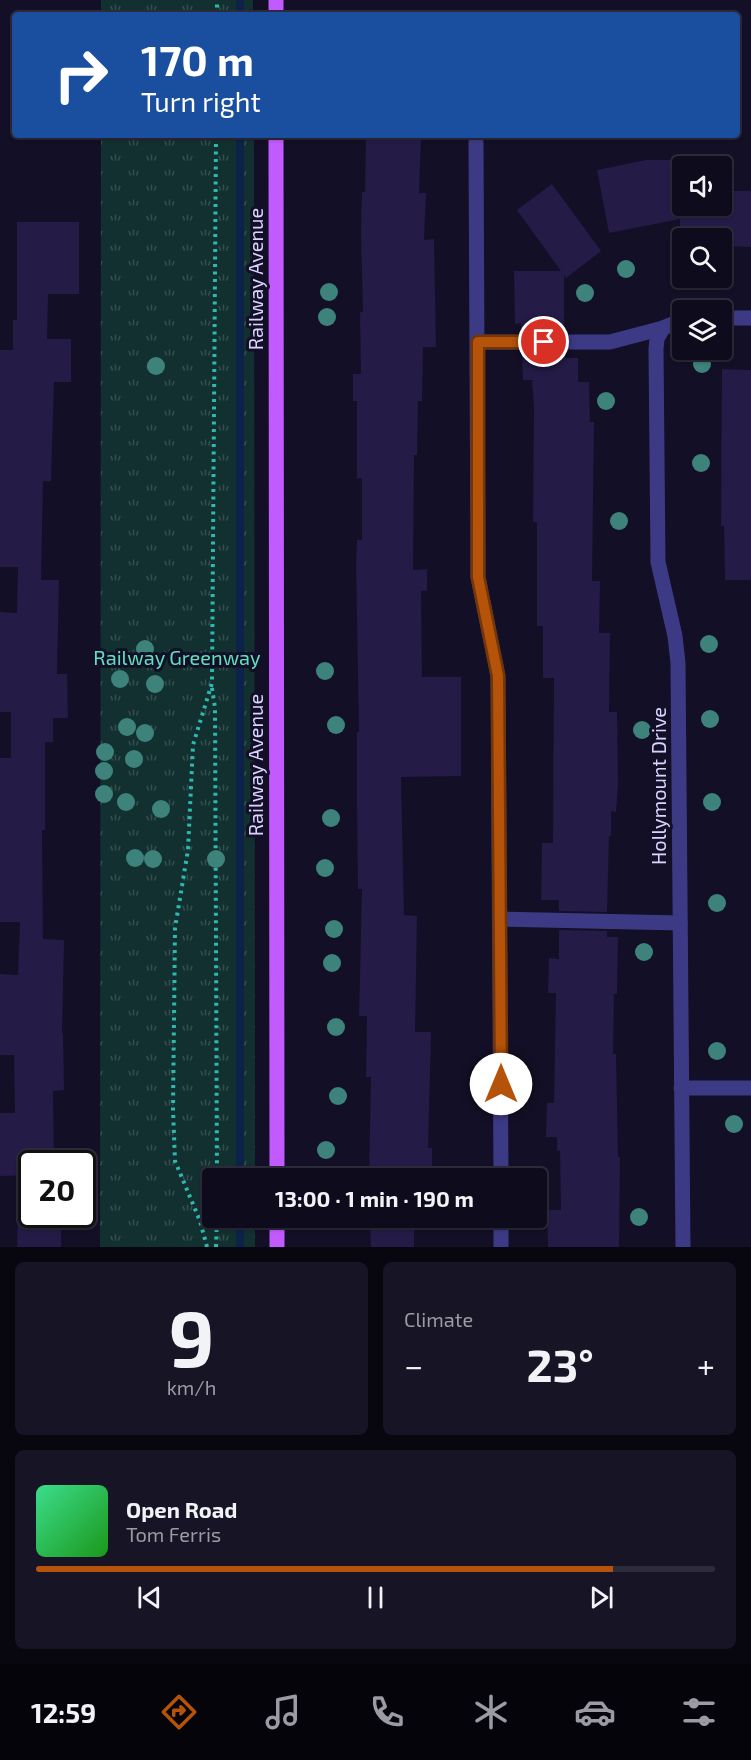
<!DOCTYPE html>
<html lang="en">
<head>
<meta charset="utf-8">
<style>
  :root { --surface:#0e0b1c; --page:#171425; --text:#f1f3f6; --muted:#9b9ba3; --line:#2e2b3b; --accent:#b45309 }
  body { margin:0; font-family:"Exo 2",sans-serif; background:var(--page); color:var(--text); height:100vh; display:flex; flex-direction:column; font-size:22px; white-space:nowrap }
  * { box-sizing:border-box; margin:0 }
  p { font-size:20px; color:var(--muted) }
  .icon { flex:none; width:33px; height:33px; fill:none; stroke:currentColor; stroke-width:2; stroke-linecap:round; stroke-linejoin:round }
  .map { position:relative; height:1247px; overflow:hidden }
  .drawer { display:flex; flex-direction:column; gap:15px; padding:15px; background:#08060f; flex:1 }
  .drawer>* { flex:none }
  .guide { position:absolute; left:12px; top:12px; width:728px; height:126px; border-radius:6px; box-shadow:0 2px 4px #0004,0 0 0 2px var(--line); background:#1a4fa0; color:#fff; overflow:hidden }
  .buttons { position:absolute; left:672px; top:156px; display:grid; gap:12px }
  .buttons a { display:grid; place-items:center; width:60px; height:60px; border-radius:6px; background:var(--surface); box-shadow:0 2px 4px #0004,0 0 0 2px var(--line); font-size:30px }
  .speed { position:absolute; left:18px; top:1150px; display:flex; gap:12px; font-size:30px; font-weight:700; text-align:center }
  .speed>* { display:grid; place-content:center; width:78px; height:78px; border-radius:50%; background:var(--surface); box-shadow:0 2px 4px #0004,0 0 0 2px var(--line); line-height:1 }
  .speed .limit { border:3px solid #111; border-radius:9px; background:#fff; color:#111 }
  .pin { position:absolute; display:grid; place-items:center; width:51px; height:51px; color:#fff; margin:-26px; border:3px solid #fff; border-radius:50%; box-shadow:0 2px 6px #0007 }
  .me { position:absolute; width:66px; margin:-33px; rotate:0deg; stroke-linejoin:round; filter:drop-shadow(0 0 4px #0008) }
  .turn { display:flex; align-items:center; gap:21px; height:126px; padding:0 30px; font-size:27px }
  .turn .icon { width:78px; height:78px; stroke-width:2.5 }
  .turn b { display:block; font-size:42px; line-height:51px }
  .big { font-size:45px; font-weight:700; line-height:1.1 }
  .drawer .tile { flex:1; display:flex; flex-direction:column; justify-content:center; gap:9px; min-width:0; padding:0 21px; border-radius:9px; background:var(--page) }
  .drawer .dial { align-items:center; gap:0 }
  .dial b { font-size:78px; line-height:1 }
  .song { display:flex; align-items:center; gap:18px }
  .cover { width:72px; height:72px; border-radius:9px; background:linear-gradient(135deg,hsl(150 70% 55%),hsl(120 70% 35%)) }
  .played { height:6px; border-radius:3px; background:linear-gradient(90deg,var(--accent) 85%,var(--line) 85%) }
  .keys { display:flex; justify-content:space-around; direction:ltr }
  .heat { display:flex; justify-content:space-between; align-items:center; font-size:33px; direction:ltr }
  .drawer .tiles { flex:1; display:grid; gap:15px; grid-template-columns:1fr 1fr }
  .tile:last-child { grid-column:span 2 }
  .trip { position:absolute; left:202px; top:1168px; width:345px; height:60px; border-radius:6px; background:var(--surface); box-shadow:0 2px 4px #0004,0 0 0 2px var(--line); font-weight:700; line-height:60px; text-align:center }
  .tab-bar { display:flex; height:96px; justify-content:space-around; align-items:center; background:#06040b; color:var(--muted) }
  .tab-bar .icon { width:42px; height:42px }
  .tab-bar .current { color:var(--accent) }
  .tab-bar b { font-size:27px; color:var(--text) }
  .map>svg:first-child { display:block }
  .park { fill:url(#park-tufts) }
  .lines { fill:none; stroke-linecap:round; stroke-linejoin:round }
  .stream { stroke:#0c2248; stroke-width:8 }
  .building { fill:#241b47 }
  .path { stroke:#2fb8b0; stroke-width:4; stroke-dasharray:3 4.5; stroke-linecap:butt }
  .minor { stroke:#3d3a85; stroke-width:15 }
  .major { stroke:#c25bff; stroke-width:15 }
  .tree { fill:#3d827b }
  .route-casing { stroke:#753606; stroke-width:15 }
  .route { stroke:#b45309; stroke-width:10 }
  .labels { text-anchor:middle; dominant-baseline:central; stroke-width:6; stroke-linejoin:round; paint-order:stroke }
  .street-label { font-size:20px; fill:#d9d4ff; stroke:#130f26 }
  .park-label { font-size:20px; fill:#5fe0c0; stroke:#130f26 }
</style>
</head>
<body>
<div class="map">
<svg width="751" height="1247" viewBox="0 0 751 1247">
  <defs>
    <pattern id="park-tufts" width="24" height="20" patternUnits="userSpaceOnUse" patternTransform="scale(1.5)"><rect width="24" height="20" fill="#12302f"/><path d="M3 7l-1-3M5 7V3M7 7l1-3M15 17l-1-3M17 17v-4M19 17l1-3" fill="none" stroke="#344d4e"/></pattern>
  </defs>
  <rect width="100%" height="100%" fill="#130f26"/>
  <g class="park">
    <rect x="101" y="0" width="152" height="15"/>
    <path d="M101,135H254L255,1179H213V1218H255V1247H100Z"/>
  </g>
  <g class="lines">
    <g class="stream">
      <path d="M240,0V15"/>
      <path d="M240,135V1179"/>
      <path d="M240,1218V1247"/>
    </g>
  </g>
  <g class="building">
    <path d="M366,135L421,136L419,193H426L424,240L434,239L436,347H423L422,401H418L417,455H414L413,570L427,569V591H421L422,677H461V776L401,777L404,915L417,916L415,1032H431L428,1148H432V1179H369L371,1077H366L367,1016H359L362,889H358L357,810V732H359L356,562L357,540H362V478L357,479V401H353V374H361L360,312H363L361,232L362,192H365Z"/>
    <path d="M646,160H711V166H682V206H722V191H751V247L722,246V238H718V235H680V219L609,233L597,170Z"/>
    <path d="M552,184L601,251L566,278L564,275V332H521V323L515,324L514,271H561L517,210Z"/>
    <path d="M17,222H79V294H48L47,339H71V382H54L51,481H43L41,580H59L57,674H67L68,718H53V742H45V830H42L43,939L64,940L62,1033H63L64,1090L53,1091L54,1164H32V1175L0,1176V1113H15L14,1055H0V974L18,975L20,922H0V758H11V712H0V612L17,613L18,567H0V350H13V320H17Z"/>
    <path d="M522,352H565V358H578V382H589L590,422H594L592,581H600L599,633H610L609,712H617L618,784L616,812L611,811V836H609L607,912L559,911V900H541L542,843H553L554,678H543V626H537V522H533L534,407L532,380H523Z"/>
    <path d="M722,369L751,370V580H725L724,526H721Z"/>
    <path d="M559,930L607,931V937H618L617,994H614L613,1054H616L618,1157H620L619,1247H548L547,1210H561L560,1151H557V1137H546L547,1103H554L556,993H548L549,958L559,959Z"/>
    <path d="M18,1215H61V1247H17Z"/>
    <path d="M370,1218H414V1247H371Z"/>
  </g>
  <g class="lines">
    <g class="path">
      <path d="M217,15V0"/>
      <path d="M212,688L215,708L217,1179"/>
      <path d="M207,1247L200,1221L175,1161L173,1109L175,928L188,850L193,745L212,683L216,135"/>
      <path d="M216,1247L217,1218"/>
    </g>
    <g class="minor">
      <path d="M476,142L478,577L498,676L501,1179"/>
      <path d="M722,318H751"/>
      <path d="M663,328L657,339L656,349L658,562L675,636L678,663L683,1247"/>
      <path d="M478,342H610L663,328L682,320"/>
      <path d="M500,919L680,923"/>
      <path d="M681,1088H751"/>
      <path d="M501,1218V1247"/>
    </g>
    <g class="major">
      <path d="M276,15V0"/>
      <path d="M276,135L277,1179"/>
      <path d="M277,1218V1247"/>
    </g>
  </g>
  <g class="tree">
    <circle cx="626" cy="269" r="9"/>
    <circle cx="329" cy="292" r="9"/>
    <circle cx="585" cy="293" r="9"/>
    <circle cx="327" cy="317" r="9"/>
    <circle cx="702" cy="364" r="9"/>
    <circle cx="156" cy="366" r="9"/>
    <circle cx="606" cy="401" r="9"/>
    <circle cx="701" cy="463" r="9"/>
    <circle cx="619" cy="521" r="9"/>
    <circle cx="709" cy="644" r="9"/>
    <circle cx="145" cy="649" r="9"/>
    <circle cx="325" cy="671" r="9"/>
    <circle cx="120" cy="679" r="9"/>
    <circle cx="155" cy="684" r="9"/>
    <circle cx="710" cy="719" r="9"/>
    <circle cx="336" cy="725" r="9"/>
    <circle cx="127" cy="727" r="9"/>
    <circle cx="642" cy="730" r="9"/>
    <circle cx="145" cy="733" r="9"/>
    <circle cx="105" cy="752" r="9"/>
    <circle cx="134" cy="759" r="9"/>
    <circle cx="104" cy="771" r="9"/>
    <circle cx="104" cy="794" r="9"/>
    <circle cx="126" cy="802" r="9"/>
    <circle cx="712" cy="802" r="9"/>
    <circle cx="161" cy="809" r="9"/>
    <circle cx="331" cy="818" r="9"/>
    <circle cx="135" cy="858" r="9"/>
    <circle cx="153" cy="859" r="9"/>
    <circle cx="216" cy="859" r="9"/>
    <circle cx="325" cy="868" r="9"/>
    <circle cx="717" cy="903" r="9"/>
    <circle cx="334" cy="929" r="9"/>
    <circle cx="644" cy="952" r="9"/>
    <circle cx="332" cy="963" r="9"/>
    <circle cx="336" cy="1027" r="9"/>
    <circle cx="717" cy="1051" r="9"/>
    <circle cx="338" cy="1096" r="9"/>
    <circle cx="734" cy="1124" r="9"/>
    <circle cx="326" cy="1150" r="9"/>
    <circle cx="639" cy="1217" r="9"/>
  </g>
  <g class="lines">
    <defs>
      <path id="route" d="M501,1084L498,676L478,577V342H544"/>
    </defs>
    <use href="#route" class="route-casing"/>
    <use href="#route" class="route"/>
  </g>
  <g class="labels">
    <g class="street-label">
      <text transform="translate(255 279) rotate(-90)">Railway Avenue</text>
      <text transform="translate(255 765) rotate(-90)">Railway Avenue</text>
      <text transform="translate(658 786) rotate(-90)">Hollymount Drive</text>
    </g>
    <g class="park-label">
      <text x="177" y="657">Railway Greenway</text>
    </g>
  </g>
</svg>
<div class="buttons">
<a><svg class="icon" aria-label="sound" viewBox="0 0 24 24"><path d="M4 9h4l5-4v14l-5-4H4zM17 9q2 3 0 6"/></svg></a>
<a><svg class="icon" aria-label="search" viewBox="0 0 24 24"><circle cx="10" cy="10" r="6"/><path d="M15 15l6 6"/></svg></a>
<a><svg class="icon" aria-label="layers" viewBox="0 0 24 24"><path d="M12 4l9 5-9 5-9-5zM3 14l9 5 9-5"/></svg></a>
</div>
<div class="speed"><div class="limit">20</div></div>
<div class="pin" style="left:544px;top:342px;background:#d93025"><svg class="icon" aria-label="arrive" viewBox="0 0 24 24"><path d="M6 21V4h12l-3 4 3 4H6"/></svg></div>
<svg class="me" style="left:501px;top:1084px" viewBox="-20 -20 40 40"><circle r="19" fill="#fff"/><path d="M0-13L10 11 0 6-10 11z" fill="#b45309"/></svg>
<div class="trip">13:00 · 1 min · 190 m</div>
<div class="guide">
<div class="turn"><svg class="icon" aria-label="right" viewBox="0 0 24 24"><path d="M7 20v-9h11M14 6l5 5-5 5"/></svg><div><b>170 m</b>Turn right</div></div>
</div>
</div>
<section class="drawer">
<div class="tiles">
<div class="tile dial"><b>9</b><p>km/h</p></div>
<div class="tile"><p>Climate</p>
<div class="heat"><a>−</a><b class="big">23°</b><a>+</a></div>
</div>
<div class="tile">
<div class="song"><i class="cover"></i><div><b>Open Road</b><p>Tom Ferris</p></div></div>
<div class="played"></div>
<div class="keys"><svg class="icon" aria-label="previous" viewBox="0 0 24 24"><path d="M18 5L8 12l10 7zM5 5v14"/></svg><svg class="icon" aria-label="pause" viewBox="0 0 24 24"><path d="M8 5v14M16 5v14"/></svg><svg class="icon" aria-label="next" viewBox="0 0 24 24"><path d="M6 5l10 7-10 7zM19 5v14"/></svg></div>
</div>
</div>
</section>
<nav class="tab-bar">
<b>12:59</b>
<svg class="icon current" aria-label="directions" viewBox="0 0 24 24"><path d="M12 3l9 9-9 9-9-9zM9 14v-3h6M13 9l2 2-2 2"/></svg>
<svg class="icon" aria-label="music" viewBox="0 0 24 24"><path d="M9 18V5l10-2v13"/><circle cx="6" cy="18" r="3"/><circle cx="16" cy="16" r="3"/></svg>
<svg class="icon" aria-label="phone" viewBox="0 0 24 24"><path d="M5 4h4l2 5-3 2q2 4 5 5l2-3 5 2v4C11 20 4 13 5 4z"/></svg>
<svg class="icon" aria-label="climate" viewBox="0 0 24 24"><path d="M12 3v18M4 7l16 10M4 17L20 7"/></svg>
<svg class="icon" aria-label="car" viewBox="0 0 24 24"><path d="M5 17H2v-5l4-1 3-4h7l3 4 3 1v5h-3M9 17h6M6 11h13"/><circle cx="7" cy="17" r="2"/><circle cx="17" cy="17" r="2"/></svg>
<svg class="icon" aria-label="filters" viewBox="0 0 24 24"><path d="M4 7h16M4 17h16"/><circle cx="9" cy="7" r="2"/><circle cx="15" cy="17" r="2"/></svg>
</nav>
</body>
</html>
